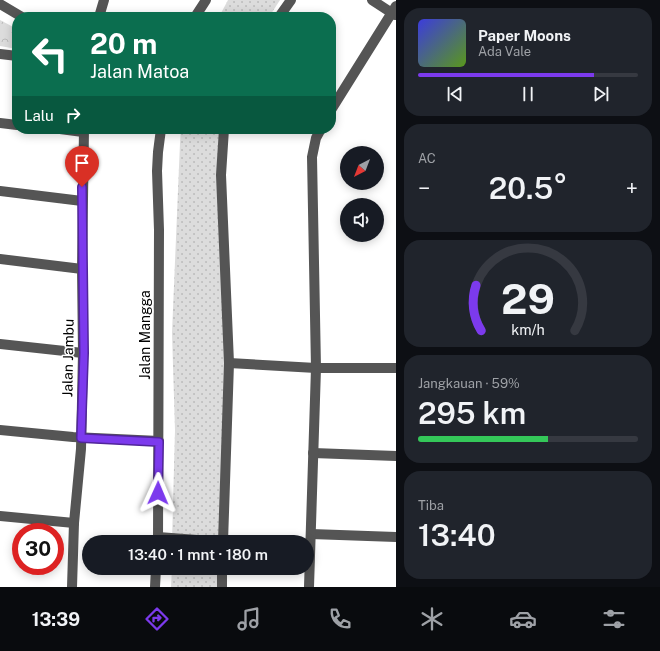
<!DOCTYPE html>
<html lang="id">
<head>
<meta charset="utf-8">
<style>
  :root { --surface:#171b24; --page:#20242c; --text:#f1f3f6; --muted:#9ea1a6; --line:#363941; --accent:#7c3aed }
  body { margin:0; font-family:"Public Sans",sans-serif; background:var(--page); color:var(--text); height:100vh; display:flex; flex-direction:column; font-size:15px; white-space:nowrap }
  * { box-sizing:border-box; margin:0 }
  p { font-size:13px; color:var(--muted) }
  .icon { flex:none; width:22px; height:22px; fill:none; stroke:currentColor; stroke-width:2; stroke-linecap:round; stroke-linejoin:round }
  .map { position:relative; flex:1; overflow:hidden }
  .panel { display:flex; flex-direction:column; gap:8px; padding:8px; background:#0d0f14; width:264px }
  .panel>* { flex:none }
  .hud { position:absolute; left:12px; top:12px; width:324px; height:122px; border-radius:16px; box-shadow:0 2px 10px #0003; background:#0b6e4f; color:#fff; overflow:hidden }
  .needle { width:26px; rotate:222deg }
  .buttons { position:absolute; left:340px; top:146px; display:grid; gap:8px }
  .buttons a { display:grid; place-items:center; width:44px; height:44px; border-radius:50%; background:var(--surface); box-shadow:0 2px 10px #0003; font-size:20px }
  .speed { position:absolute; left:12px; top:523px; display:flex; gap:8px; font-size:20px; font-weight:700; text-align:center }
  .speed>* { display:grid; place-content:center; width:52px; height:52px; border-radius:50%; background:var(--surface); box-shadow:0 2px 10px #0003; line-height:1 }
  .speed .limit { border:6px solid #d22; background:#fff; color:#111 }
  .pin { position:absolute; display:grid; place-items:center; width:34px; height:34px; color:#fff; margin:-41px -17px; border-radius:50% 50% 50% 0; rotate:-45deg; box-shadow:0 0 4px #0007 }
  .pin .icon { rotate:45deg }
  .me { position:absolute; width:44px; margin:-22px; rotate:1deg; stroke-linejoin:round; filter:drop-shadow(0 0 3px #0008) }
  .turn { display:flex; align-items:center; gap:14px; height:84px; padding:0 12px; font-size:18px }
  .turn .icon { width:52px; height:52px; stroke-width:2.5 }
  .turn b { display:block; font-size:28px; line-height:34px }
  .then { display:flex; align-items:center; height:38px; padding:0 12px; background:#0003; gap:8px; font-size:15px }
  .big { font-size:30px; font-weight:600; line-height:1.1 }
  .panel .tile { flex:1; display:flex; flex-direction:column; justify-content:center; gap:6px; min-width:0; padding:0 14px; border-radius:16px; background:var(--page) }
  .panel .dial { align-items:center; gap:0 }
  .dial svg { height:104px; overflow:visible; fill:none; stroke:var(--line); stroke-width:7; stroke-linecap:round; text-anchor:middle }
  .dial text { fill:var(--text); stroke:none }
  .song { display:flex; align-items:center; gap:12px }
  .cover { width:48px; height:48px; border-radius:6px; background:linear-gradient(135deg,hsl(240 70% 55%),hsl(90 70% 35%)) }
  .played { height:4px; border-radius:2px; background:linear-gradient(90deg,var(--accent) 80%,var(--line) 80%) }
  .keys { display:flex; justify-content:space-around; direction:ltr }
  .heat { display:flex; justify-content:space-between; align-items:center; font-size:22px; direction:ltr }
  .charge { height:6px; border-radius:3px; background:linear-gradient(90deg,#34c759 59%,var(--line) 0) }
  .trip { position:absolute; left:82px; top:535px; width:232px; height:40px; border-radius:20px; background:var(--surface); box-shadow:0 2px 10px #0003; font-weight:600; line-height:40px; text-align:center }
  .dock { display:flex; height:64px; justify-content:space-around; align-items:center; background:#090b0e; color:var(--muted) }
  .dock .icon { width:28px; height:28px }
  .dock .current { color:var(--accent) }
  .dock b { font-size:18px; color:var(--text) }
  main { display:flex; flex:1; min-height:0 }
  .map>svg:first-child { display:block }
  .grass { fill:url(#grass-dots) }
  .park { fill:url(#park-crowns) }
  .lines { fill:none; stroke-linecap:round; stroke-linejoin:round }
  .minor { stroke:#555; stroke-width:10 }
  .route-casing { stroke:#51269a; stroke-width:10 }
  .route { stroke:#7c3aed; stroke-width:7 }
  .labels { text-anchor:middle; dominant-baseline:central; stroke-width:3; stroke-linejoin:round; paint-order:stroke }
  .street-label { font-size:14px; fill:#000; stroke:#fff }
</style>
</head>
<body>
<main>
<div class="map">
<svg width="396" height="587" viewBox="0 0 396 587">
  <defs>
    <pattern id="grass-dots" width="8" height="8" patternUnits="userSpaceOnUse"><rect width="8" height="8" fill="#dcdcdc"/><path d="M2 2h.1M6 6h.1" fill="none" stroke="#bbb" stroke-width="1.8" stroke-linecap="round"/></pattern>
    <pattern id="park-crowns" width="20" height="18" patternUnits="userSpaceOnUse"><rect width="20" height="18" fill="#dcdcdc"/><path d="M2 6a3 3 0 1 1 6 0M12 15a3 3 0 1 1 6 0" fill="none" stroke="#bbb"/></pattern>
  </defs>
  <rect width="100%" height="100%" fill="#fff"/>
  <g class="grass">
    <path d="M228,0H280L269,17H219Z"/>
    <path d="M181,129H225L223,542H172L175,430L172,333L180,143Z"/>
    <path d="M172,568H221V587H171Z"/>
  </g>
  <path class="park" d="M0,20L17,29V49L0,46Z"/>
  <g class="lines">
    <g class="minor">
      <path d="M372,0L395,15"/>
      <path d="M0,4L22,17"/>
      <path d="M99,17L104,0"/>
      <path d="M195,17L206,0"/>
      <path d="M279,17L291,0"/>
      <path d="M0,54L17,56"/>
      <path d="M331,110L396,6"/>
      <path d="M0,123L17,125"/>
      <path d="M60,129L83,132"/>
      <path d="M0,191L82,201"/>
      <path d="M0,259L82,269"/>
      <path d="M0,344L83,353"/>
      <path d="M229,363L316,368H396"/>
      <path d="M0,430L73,437L159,441"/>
      <path d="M313,453L396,456"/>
      <path d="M0,516L74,523"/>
      <path d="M311,534L396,537"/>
      <path d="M158,537L223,542"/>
      <path d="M158,542L159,230L157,171L158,152L161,129"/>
      <path d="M223,542L229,363L221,175L224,129"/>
      <path d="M72,587L74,523L81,449L83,353L82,269L84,129"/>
      <path d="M155,587L156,568"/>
      <path d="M222,587V568"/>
      <path d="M309,587L316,368L312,157L316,138L321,129"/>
    </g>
  </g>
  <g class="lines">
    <defs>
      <path id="route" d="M82,187L84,353L81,438L159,442L158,493"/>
    </defs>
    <use href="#route" class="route-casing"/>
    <use href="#route" class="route"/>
  </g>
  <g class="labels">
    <g class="street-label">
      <text transform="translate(145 335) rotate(-90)">Jalan Mangga</text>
      <text transform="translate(68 358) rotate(-89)">Jalan Jambu</text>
    </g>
  </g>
</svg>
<div class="buttons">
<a><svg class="needle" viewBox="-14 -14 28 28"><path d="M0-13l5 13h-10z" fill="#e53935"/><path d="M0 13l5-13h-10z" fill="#9ea1a6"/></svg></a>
<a><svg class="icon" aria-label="sound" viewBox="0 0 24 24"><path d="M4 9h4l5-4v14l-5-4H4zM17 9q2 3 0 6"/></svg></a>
</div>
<div class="speed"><div class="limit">30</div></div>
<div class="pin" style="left:82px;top:187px;background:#d93025"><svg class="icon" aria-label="arrive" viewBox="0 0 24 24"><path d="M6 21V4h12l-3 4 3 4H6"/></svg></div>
<svg class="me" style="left:158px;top:493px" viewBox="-20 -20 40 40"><path d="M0-17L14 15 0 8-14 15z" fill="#7c3aed" stroke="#fff" stroke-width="4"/></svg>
<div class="trip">13:40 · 1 mnt · 180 m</div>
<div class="hud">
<div class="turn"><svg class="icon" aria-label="left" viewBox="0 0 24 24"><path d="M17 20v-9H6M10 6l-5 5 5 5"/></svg><div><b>20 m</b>Jalan Matoa</div></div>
<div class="then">Lalu<svg class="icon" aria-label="right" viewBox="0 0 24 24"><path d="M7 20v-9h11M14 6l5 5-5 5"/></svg></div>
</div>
</div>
<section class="panel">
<div class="tile">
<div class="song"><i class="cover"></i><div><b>Paper Moons</b><p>Ada Vale</p></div></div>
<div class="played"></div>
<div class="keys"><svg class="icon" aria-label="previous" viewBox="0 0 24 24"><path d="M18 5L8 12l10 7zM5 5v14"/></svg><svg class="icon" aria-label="pause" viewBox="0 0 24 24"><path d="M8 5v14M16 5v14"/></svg><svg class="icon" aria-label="next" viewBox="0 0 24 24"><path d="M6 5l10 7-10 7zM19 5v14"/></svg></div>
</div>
<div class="tile"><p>AC</p>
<div class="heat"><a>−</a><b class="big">20.5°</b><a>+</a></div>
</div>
<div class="tile dial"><svg viewBox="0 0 100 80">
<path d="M14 69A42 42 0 1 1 86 69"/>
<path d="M14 69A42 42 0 0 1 10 34" stroke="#7c3aed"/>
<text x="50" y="56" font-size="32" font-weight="700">29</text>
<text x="50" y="72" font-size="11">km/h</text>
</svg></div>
<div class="tile"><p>Jangkauan · 59%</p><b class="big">295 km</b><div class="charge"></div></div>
<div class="tile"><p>Tiba</p><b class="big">13:40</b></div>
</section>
</main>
<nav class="dock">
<b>13:39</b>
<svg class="icon current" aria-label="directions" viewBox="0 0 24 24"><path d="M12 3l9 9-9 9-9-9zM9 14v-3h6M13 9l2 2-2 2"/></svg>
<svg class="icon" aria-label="music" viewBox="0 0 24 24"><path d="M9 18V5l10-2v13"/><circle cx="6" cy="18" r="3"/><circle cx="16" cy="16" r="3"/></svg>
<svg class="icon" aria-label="phone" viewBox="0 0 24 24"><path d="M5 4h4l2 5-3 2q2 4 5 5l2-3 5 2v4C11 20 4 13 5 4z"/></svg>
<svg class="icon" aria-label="climate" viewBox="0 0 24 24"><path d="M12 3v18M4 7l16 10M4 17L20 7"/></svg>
<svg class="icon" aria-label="car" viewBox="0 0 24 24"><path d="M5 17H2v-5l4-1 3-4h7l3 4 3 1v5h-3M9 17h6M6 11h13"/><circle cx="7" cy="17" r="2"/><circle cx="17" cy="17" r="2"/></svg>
<svg class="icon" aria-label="filters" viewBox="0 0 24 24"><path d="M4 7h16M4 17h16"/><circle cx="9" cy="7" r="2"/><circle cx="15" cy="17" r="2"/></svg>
</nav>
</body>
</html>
